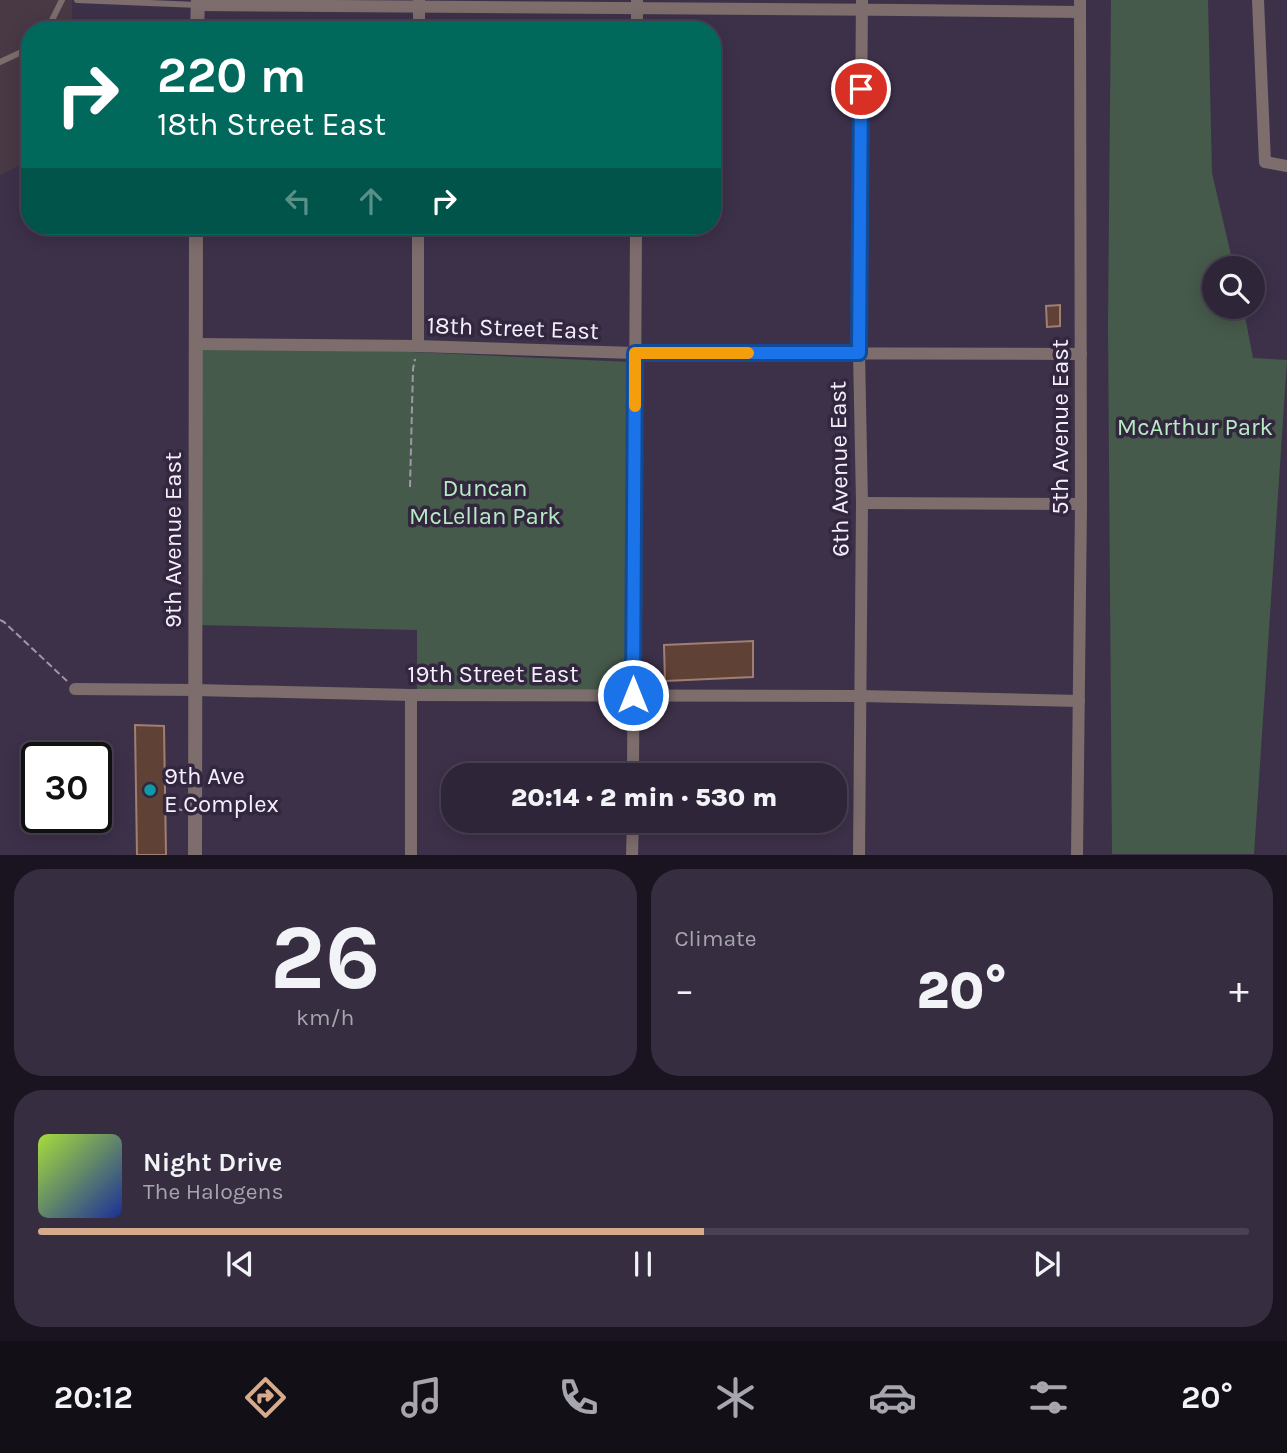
<!DOCTYPE html>
<html lang="en">
<head>
<meta charset="utf-8">
<style>
  :root { --surface:#2e2538; --page:#362d40; --text:#f1f3f6; --muted:#a7a5ae; --line:#494253; --accent:#d6ab8b }
  body { margin:0; font-family:Karla,sans-serif; background:var(--page); color:var(--text); height:100vh; display:flex; flex-direction:column; font-size:26px; white-space:nowrap }
  * { box-sizing:border-box; margin:0 }
  p { font-size:23px; color:var(--muted) }
  .icon { flex:none; width:38px; height:38px; fill:none; stroke:currentColor; stroke-width:2; stroke-linecap:round; stroke-linejoin:round }
  .map { position:relative; height:855px; overflow:hidden }
  .side { display:flex; flex-direction:column; gap:14px; padding:14px; background:#19141f; flex:1 }
  .side>* { flex:none }
  .top-card { position:absolute; left:21px; top:21px; width:700px; height:214px; border-radius:28px; box-shadow:0 4px 18px #0003,0 0 0 2px var(--line); background:#00695c; color:#fff; overflow:hidden }
  .buttons { position:absolute; left:1202px; top:256px; display:grid; gap:14px }
  .buttons a { display:grid; place-items:center; width:63px; height:63px; border-radius:50%; background:var(--surface); box-shadow:0 4px 18px #0003,0 0 0 2px var(--line); font-size:35px }
  .speed { position:absolute; left:21px; top:742px; display:flex; gap:14px; font-size:35px; font-weight:700; text-align:center }
  .speed>* { display:grid; place-content:center; width:91px; height:91px; border-radius:50%; background:var(--surface); box-shadow:0 4px 18px #0003,0 0 0 2px var(--line); line-height:1 }
  .speed .limit { border:4px solid #111; border-radius:10px; background:#fff; color:#111 }
  .pin { position:absolute; display:grid; place-items:center; width:60px; height:60px; color:#fff; margin:-30px; border:4px solid #fff; border-radius:50%; box-shadow:0 2px 7px #0007 }
  .me { position:absolute; width:77px; margin:-38px; rotate:0deg; stroke-linejoin:round; filter:drop-shadow(0 0 5px #0008) }
  .turn { display:flex; align-items:center; gap:24px; height:147px; padding:0 21px; font-size:32px }
  .turn .icon { width:91px; height:91px; stroke-width:2.5 }
  .turn b { display:block; font-size:49px; line-height:60px }
  .lanes { display:flex; align-items:center; height:66px; padding:0 21px; background:#0003; justify-content:center; gap:35px; direction:ltr }
  .lanes .off { opacity:.35 }
  .big { font-size:52px; font-weight:800; line-height:1.1 }
  .side .widget { flex:1; display:flex; flex-direction:column; justify-content:center; gap:10px; min-width:0; padding:0 24px; border-radius:28px; background:var(--page) }
  .side .dial { align-items:center; gap:0 }
  .dial b { font-size:91px; line-height:1 }
  .song { display:flex; align-items:center; gap:21px }
  .cover { width:84px; height:84px; border-radius:10px; background:linear-gradient(135deg,hsl(80 70% 55%),hsl(230 70% 35%)) }
  .played { height:7px; border-radius:4px; background:linear-gradient(90deg,var(--accent) 55%,var(--line) 55%) }
  .keys { display:flex; justify-content:space-around; direction:ltr }
  .heat { display:flex; justify-content:space-between; align-items:center; font-size:38px; direction:ltr }
  .side .tiles { flex:1; display:grid; gap:14px; grid-template-columns:1fr 1fr }
  .widget:last-child { grid-column:span 2 }
  .trip { position:absolute; left:441px; top:763px; width:406px; height:70px; border-radius:28px; background:var(--surface); box-shadow:0 4px 18px #0003,0 0 0 2px var(--line); font-weight:800; line-height:70px; text-align:center }
  .dock { display:flex; height:112px; justify-content:space-around; align-items:center; background:#120f16; color:var(--muted) }
  .dock .icon { width:49px; height:49px }
  .dock .current { color:var(--accent) }
  .dock b { font-size:32px; color:var(--text) }
  .map>svg:first-child { display:block }
  .commercial { fill:#493945 }
  .green { fill:#465a4b }
  .building { fill:#5f4136; stroke:#a07f72; stroke-width:2 }
  .lines { fill:none; stroke-linecap:round; stroke-linejoin:round }
  .path { stroke:#9f96a9; stroke-width:2; stroke-dasharray:7 3.5; stroke-linecap:butt }
  .service { stroke:#7d6d6c; stroke-width:6 }
  .minor { stroke:#7d6d6c; stroke-width:12 }
  .tertiary { stroke:#7d6d6c; stroke-width:14 }
  .route-casing { stroke:#114b97; stroke-width:18 }
  .route { stroke:#1a73e8; stroke-width:12 }
  .slow { stroke:#f59e0b; stroke-width:12 }
  .culture-dot { fill:#0f9aa8; stroke:#32273f; stroke-width:2.5 }
  .labels { text-anchor:middle; dominant-baseline:central; stroke-width:7; stroke-linejoin:round; paint-order:stroke }
  .street-label { font-size:24px; fill:#f6f0fd; stroke:#32273f }
  .park-label { font-size:24px; fill:#b6ebc2; stroke:#32273f }
  .poi-label { font-size:24px; fill:#f6f0fd; stroke:#32273f; text-anchor:start }
</style>
</head>
<body>
<div class="map">
<svg width="1287" height="855" viewBox="0 0 1287 855">
  <rect width="100%" height="100%" fill="#3d314a"/>
  <path class="commercial" d="M0,0H72V30H30V161L0,175Z"/>
  <g class="green">
    <path d="M1111,0H1208L1212,173L1234,268H1214V306H1243L1253,358L1287,360L1254,854H1112L1108,325Z"/>
    <path d="M200,348L412,352L631,362L628,692L417,690V630L200,625Z"/>
  </g>
  <g class="building">
    <path d="M1060,305V326L1047,327L1046,306Z"/>
    <path d="M753,641V677L665,681L664,645Z"/>
    <path d="M135,725L164,726L166,855H137Z"/>
  </g>
  <g class="lines">
    <g class="path">
      <path d="M410,487L413,369L415,359"/>
      <path d="M0,620L4,622L67,681"/>
      <path d="M166,808L183,810"/>
    </g>
    <g class="service">
      <path d="M77,0L198,5"/>
      <path d="M47,30L62,0"/>
      <path d="M0,62L30,48"/>
    </g>
    <g class="minor">
      <path d="M1258,0L1265,162L1287,166"/>
      <path d="M198,5C492,5 786,9 1080,12"/>
      <path d="M419,30V0"/>
      <path d="M637,30V0"/>
      <path d="M196,344L418,346L635,353L1081,354"/>
      <path d="M418,346V226"/>
      <path d="M862,503L1081,504"/>
      <path d="M75,689L195,690L411,695L861,696L1079,701"/>
      <path d="M633,775L636,226"/>
      <path d="M411,855V695"/>
      <path d="M632,855L633,821"/>
      <path d="M859,855L862,503L859,353L862,0"/>
      <path d="M1077,855L1081,504L1080,0"/>
    </g>
    <g class="tertiary">
      <path d="M197,30L198,0"/>
      <path d="M195,855L196,226"/>
    </g>
  </g>
  <g class="lines">
    <defs>
      <path id="route" d="M633,695L635,353H859L861,89"/>
    </defs>
    <use href="#route" class="route-casing"/>
    <use href="#route" class="route"/>
    <path class="slow" d="M635,406V353H748"/>
  </g>
  <circle class="culture-dot" cx="150" cy="790" r="7"/>
  <g class="labels">
    <g class="street-label">
      <text transform="translate(513 328) rotate(2)">18th Street East</text>
      <text transform="translate(1060 427) rotate(-90)">5th Avenue East</text>
      <text transform="translate(839 469) rotate(-91)">6th Avenue East</text>
      <text transform="translate(173 540) rotate(-90)">9th Avenue East</text>
      <text x="493" y="674">19th Street East</text>
    </g>
    <g class="park-label">
      <text x="1195" y="427">McArthur Park</text>
      <text x="485" y="488">Duncan<tspan x="485" dy="28">McLellan Park</tspan></text>
    </g>
    <g class="poi-label">
      <text x="164" y="776">9th Ave<tspan x="164" dy="28">E Complex</tspan></text>
    </g>
  </g>
</svg>
<div class="buttons">
<a><svg class="icon" aria-label="search" viewBox="0 0 24 24"><circle cx="10" cy="10" r="6"/><path d="M15 15l6 6"/></svg></a>
</div>
<div class="speed"><div class="limit">30</div></div>
<div class="pin" style="left:861px;top:89px;background:#d93025"><svg class="icon" aria-label="arrive" viewBox="0 0 24 24"><path d="M6 21V4h12l-3 4 3 4H6"/></svg></div>
<svg class="me" style="left:633px;top:695px" viewBox="-20 -20 40 40"><circle r="17" fill="#1a73e8" stroke="#fff" stroke-width="3"/><path d="M0-11L8 9 0 5-8 9z" fill="#fff"/></svg>
<div class="trip">20:14 · 2 min · 530 m</div>
<div class="top-card">
<div class="turn"><svg class="icon" aria-label="right" viewBox="0 0 24 24"><path d="M7 20v-9h11M14 6l5 5-5 5"/></svg><div><b>220 m</b>18th Street East</div></div>
<div class="lanes"><svg class="icon off" aria-label="left" viewBox="0 0 24 24"><path d="M17 20v-9H6M10 6l-5 5 5 5"/></svg><svg class="icon off" aria-label="ahead" viewBox="0 0 24 24"><path d="M12 20V5M6 11l6-6 6 6"/></svg><svg class="icon" aria-label="right" viewBox="0 0 24 24"><path d="M7 20v-9h11M14 6l5 5-5 5"/></svg></div>
</div>
</div>
<section class="side">
<div class="tiles">
<div class="widget dial"><b>26</b><p>km/h</p></div>
<div class="widget"><p>Climate</p>
<div class="heat"><a>−</a><b class="big">20°</b><a>+</a></div>
</div>
<div class="widget">
<div class="song"><i class="cover"></i><div><b>Night Drive</b><p>The Halogens</p></div></div>
<div class="played"></div>
<div class="keys"><svg class="icon" aria-label="previous" viewBox="0 0 24 24"><path d="M18 5L8 12l10 7zM5 5v14"/></svg><svg class="icon" aria-label="pause" viewBox="0 0 24 24"><path d="M8 5v14M16 5v14"/></svg><svg class="icon" aria-label="next" viewBox="0 0 24 24"><path d="M6 5l10 7-10 7zM19 5v14"/></svg></div>
</div>
</div>
</section>
<nav class="dock">
<b>20:12</b>
<svg class="icon current" aria-label="directions" viewBox="0 0 24 24"><path d="M12 3l9 9-9 9-9-9zM9 14v-3h6M13 9l2 2-2 2"/></svg>
<svg class="icon" aria-label="music" viewBox="0 0 24 24"><path d="M9 18V5l10-2v13"/><circle cx="6" cy="18" r="3"/><circle cx="16" cy="16" r="3"/></svg>
<svg class="icon" aria-label="phone" viewBox="0 0 24 24"><path d="M5 4h4l2 5-3 2q2 4 5 5l2-3 5 2v4C11 20 4 13 5 4z"/></svg>
<svg class="icon" aria-label="climate" viewBox="0 0 24 24"><path d="M12 3v18M4 7l16 10M4 17L20 7"/></svg>
<svg class="icon" aria-label="car" viewBox="0 0 24 24"><path d="M5 17H2v-5l4-1 3-4h7l3 4 3 1v5h-3M9 17h6M6 11h13"/><circle cx="7" cy="17" r="2"/><circle cx="17" cy="17" r="2"/></svg>
<svg class="icon" aria-label="filters" viewBox="0 0 24 24"><path d="M4 7h16M4 17h16"/><circle cx="9" cy="7" r="2"/><circle cx="15" cy="17" r="2"/></svg>
<b>20°</b>
</nav>
</body>
</html>
